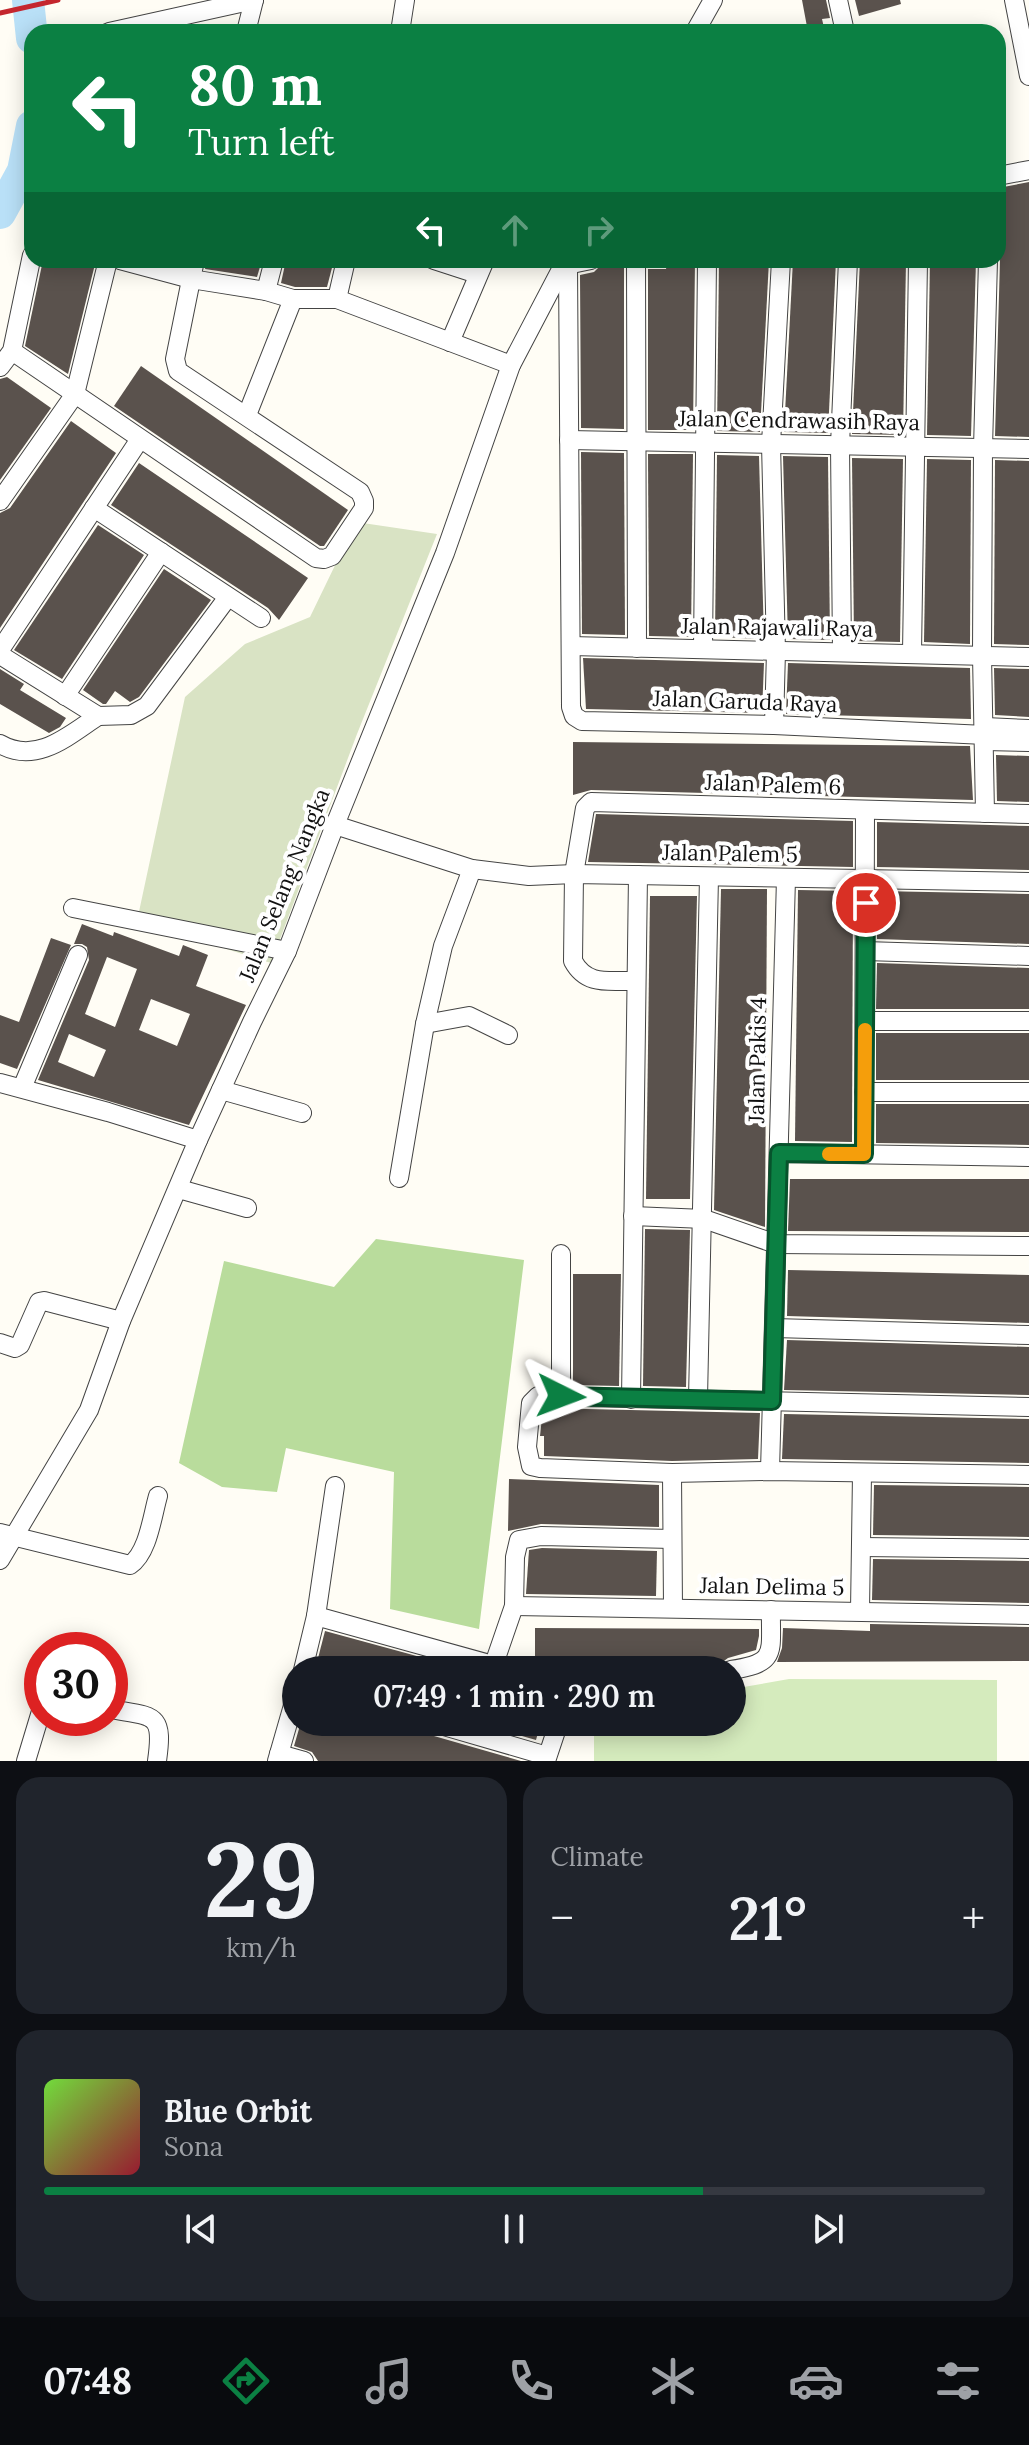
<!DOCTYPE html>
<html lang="en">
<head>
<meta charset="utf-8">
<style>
  :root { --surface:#171b24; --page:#20242c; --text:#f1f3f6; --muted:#9ea1a6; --line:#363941; --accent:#0b8043 }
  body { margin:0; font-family:Lora,serif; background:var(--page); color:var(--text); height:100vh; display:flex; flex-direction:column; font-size:30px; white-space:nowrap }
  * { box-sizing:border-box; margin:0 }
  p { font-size:26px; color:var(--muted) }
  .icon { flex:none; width:44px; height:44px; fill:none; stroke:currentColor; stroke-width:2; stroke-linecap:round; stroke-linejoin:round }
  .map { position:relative; height:1761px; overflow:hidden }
  .details { display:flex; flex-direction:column; gap:16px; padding:16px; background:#0d0f14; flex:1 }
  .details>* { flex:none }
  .guide { position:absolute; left:24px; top:24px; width:982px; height:244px; border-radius:24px; box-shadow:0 4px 20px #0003; background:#0b8043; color:#fff; overflow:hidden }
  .speed { position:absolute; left:24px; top:1632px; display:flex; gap:16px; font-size:40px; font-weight:700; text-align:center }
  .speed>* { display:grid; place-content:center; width:104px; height:104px; border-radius:50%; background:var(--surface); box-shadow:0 4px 20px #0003; line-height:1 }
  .speed .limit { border:12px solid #d22; background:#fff; color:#111 }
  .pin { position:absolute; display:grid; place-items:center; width:68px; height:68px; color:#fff; margin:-34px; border:4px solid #fff; border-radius:50%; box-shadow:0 2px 8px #0007 }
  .me { position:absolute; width:88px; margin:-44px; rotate:93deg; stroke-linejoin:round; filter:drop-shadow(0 0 6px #0008) }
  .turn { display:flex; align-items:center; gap:28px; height:168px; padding:0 32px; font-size:36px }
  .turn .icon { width:104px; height:104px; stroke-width:2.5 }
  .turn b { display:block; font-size:56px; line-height:68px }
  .lanes { display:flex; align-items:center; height:76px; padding:0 32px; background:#0003; justify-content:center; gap:40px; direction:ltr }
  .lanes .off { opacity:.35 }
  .big { font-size:60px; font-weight:600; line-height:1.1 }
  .details .tile { flex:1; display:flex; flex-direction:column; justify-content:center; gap:12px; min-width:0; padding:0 28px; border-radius:24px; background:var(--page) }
  .details .dial { align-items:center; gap:0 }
  .dial b { font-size:104px; line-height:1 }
  .song { display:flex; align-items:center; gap:24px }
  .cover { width:96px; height:96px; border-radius:12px; background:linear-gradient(135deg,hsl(100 70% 55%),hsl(350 70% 35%)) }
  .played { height:8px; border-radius:4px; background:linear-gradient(90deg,var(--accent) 70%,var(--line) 70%) }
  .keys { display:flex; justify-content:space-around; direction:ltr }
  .heat { display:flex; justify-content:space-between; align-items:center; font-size:44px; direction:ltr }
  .details .tiles { flex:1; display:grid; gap:16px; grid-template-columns:1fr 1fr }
  .tile:last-child { grid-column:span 2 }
  .trip { position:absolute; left:282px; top:1656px; width:464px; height:80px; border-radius:40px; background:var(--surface); box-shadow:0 4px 20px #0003; font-weight:600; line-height:80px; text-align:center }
  .tab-bar { display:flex; height:128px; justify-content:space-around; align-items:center; background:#090b0e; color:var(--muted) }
  .tab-bar .icon { width:56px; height:56px }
  .tab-bar .active { color:var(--accent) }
  .tab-bar b { font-size:36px; color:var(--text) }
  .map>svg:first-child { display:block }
  .green { fill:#d5ebbd }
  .forest { fill:#b9dc9c }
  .cemetery { fill:#d9e3c4 }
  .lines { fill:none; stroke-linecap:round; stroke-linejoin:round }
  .river { stroke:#b9e0f7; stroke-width:32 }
  .building { fill:#5a524d; fill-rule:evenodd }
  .minor-casing { stroke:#444; stroke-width:20 }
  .minor { stroke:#fff; stroke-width:18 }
  .rail { stroke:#c4262e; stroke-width:5 }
  .route-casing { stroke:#07532c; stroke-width:20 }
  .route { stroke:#0b8043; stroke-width:14 }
  .slow { stroke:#f59e0b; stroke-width:14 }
  .labels { text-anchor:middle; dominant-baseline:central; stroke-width:8; stroke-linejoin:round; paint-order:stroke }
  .street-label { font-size:22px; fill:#111; stroke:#fff }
</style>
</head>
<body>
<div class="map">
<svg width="1029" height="1761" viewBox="0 0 1029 1761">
  <rect width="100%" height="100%" fill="#fffdf5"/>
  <path class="green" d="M789,1679L997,1680V1761H594V1722H732V1689Z"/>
  <path class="forest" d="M376,1239L524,1260L479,1629L390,1609L394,1472L286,1448L277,1492L222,1487L179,1463L224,1261L334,1287Z"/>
  <path class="cemetery" d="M356,522L437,534L357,734L271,963L137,921L185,697L245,644L310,617Z"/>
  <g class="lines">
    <g class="river">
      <path d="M28,0L32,38"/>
      <path d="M0,213L23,171L32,126"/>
    </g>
  </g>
  <g class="building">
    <path d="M802,0H826L830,18L822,19L825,32H808Z"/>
    <path d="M855,0H900L901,4L859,16Z"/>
    <path d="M1029,182V437L995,436L1000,260L998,188Z"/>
    <path d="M43,260H96L68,374L25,346Z"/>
    <path d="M207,260H262L257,277L205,269Z"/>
    <path d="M286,260H334L327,287H295L281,283Z"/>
    <path d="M668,260H695L693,430H648V269H666Z"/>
    <path d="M719,260H769L760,432L717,431Z"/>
    <path d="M793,260H836L828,433L784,432Z"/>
    <path d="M860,260H906L903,435L852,434Z"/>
    <path d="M930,260H976L971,436L927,435Z"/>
    <path d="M602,264H624V429L581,428L580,275L594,272Z"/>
    <path d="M141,366L348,510L324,546H320L114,406Z"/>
    <path d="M7,377L51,408L0,480V379Z"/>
    <path d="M71,421L116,453L0,628V513L10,508Z"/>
    <path d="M581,452L624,453L625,635L582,634Z"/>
    <path d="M648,454H693L691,637L649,636Z"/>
    <path d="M717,455L759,456L764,639L715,637Z"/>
    <path d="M783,456L828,457L830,640L788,639Z"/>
    <path d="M852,458L903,459L900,642L854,641Z"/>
    <path d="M927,459L971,460L970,644L924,642Z"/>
    <path d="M995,460L1029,461V645L994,644Z"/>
    <path d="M139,463L308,578L279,620L268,608L111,505Z"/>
    <path d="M98,525L144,555L62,679L14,650Z"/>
    <path d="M164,569L211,600L139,697L130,702L115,691L106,704H103L83,690Z"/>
    <path d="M583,658L764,663L762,713L586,709Z"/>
    <path d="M788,663L970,668L971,719L786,714Z"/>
    <path d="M994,668L1029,669V717L995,715Z"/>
    <path d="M0,669L24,684L20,690L66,718L60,727L49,733L0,704Z"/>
    <path d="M573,742L970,746L973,800L591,790L573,795Z"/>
    <path d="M996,755L1029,756V802L997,801Z"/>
    <path d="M596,814L853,821V867L588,862Z"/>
    <path d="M877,822L1029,826V870L877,867Z"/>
    <path d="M721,889H767L765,1227L714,1210Z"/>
    <path d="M798,890L853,891L852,1142L795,1141Z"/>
    <path d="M877,891L1029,894V944L877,939Z"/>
    <path d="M650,896H697L690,1199H646Z"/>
    <path d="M82,924L113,936L114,932L179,956L183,945L208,955L196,986L246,1005L189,1125L38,1080L89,960L87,947L82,944H74ZM107,957L137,969L115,1027L85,1014ZM151,999L190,1014L177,1046L139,1030ZM69,1034L106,1050L94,1077L58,1062Z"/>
    <path d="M51,938L71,945L17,1069L0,1063V1015L19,1022Z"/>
    <path d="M877,963L1029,968V1009H876Z"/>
    <rect x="876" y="1033" width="153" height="47"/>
    <path d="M876,1104H1029V1145L876,1143Z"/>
    <path d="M790,1179H1029V1232L788,1231Z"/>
    <path d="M645,1229L690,1230L686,1387L643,1386Z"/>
    <path d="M788,1270L1029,1275V1323L787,1316Z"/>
    <path d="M573,1274H621L619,1386L573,1385Z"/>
    <path d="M787,1340L1029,1347V1395L784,1390Z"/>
    <path d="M543,1408L760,1413L758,1459L672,1461L544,1456V1436H540Z"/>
    <path d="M784,1414L1029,1419V1463L782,1459Z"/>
    <path d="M509,1479L659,1485V1527L541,1524L508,1531Z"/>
    <path d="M874,1485L1029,1487V1537L873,1535Z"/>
    <path d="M542,1548L657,1551L656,1596L526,1594L529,1550Z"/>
    <path d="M873,1559L1029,1561V1603L872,1600Z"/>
    <path d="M870,1624L1029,1627V1661L777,1662L782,1648L783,1628L870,1631Z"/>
    <path d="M535,1628L759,1629V1636L756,1650L728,1658L721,1663H645V1670H568V1663H535Z"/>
    <path d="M325,1631L457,1667L456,1670H315Z"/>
    <path d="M301,1722H375L402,1730L403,1722H418L421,1730L427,1734L521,1761H318L312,1752L294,1746Z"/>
    <path d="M473,1722H541L536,1740Z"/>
  </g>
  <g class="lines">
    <defs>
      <g id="minor">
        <path d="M838,0L845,32"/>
        <path d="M1014,0L1029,76"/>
        <path d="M109,32L254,0"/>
        <path d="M246,32L254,0"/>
        <path d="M400,32L405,0"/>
        <path d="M695,32L713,0"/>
        <path d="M998,176L1029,170"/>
        <path d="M120,260L191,279L266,291L293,299H337L511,365"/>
        <path d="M434,260L477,274"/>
        <path d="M636,260L637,648"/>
        <path d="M568,265L571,707L574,716L582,721L774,725L985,735"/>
        <path d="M562,266L591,260"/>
        <path d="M266,291L274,260"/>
        <path d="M337,299L346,260"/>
        <path d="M450,342L485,260"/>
        <path d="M12,351L316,558L324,559L332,556L364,508V501L360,492L178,371L175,359L195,260"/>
        <path d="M0,367L12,351L32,255"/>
        <path d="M247,415L293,299"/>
        <path d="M569,440L1029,449"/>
        <path d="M0,501L75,394L108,260"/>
        <path d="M94,508L261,618"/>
        <path d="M571,646L1029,657"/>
        <path d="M703,649L707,260"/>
        <path d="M0,650L140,439"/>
        <path d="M842,652L840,445L848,260"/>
        <path d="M912,653L918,260"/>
        <path d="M0,655L98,716"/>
        <path d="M65,696L161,552"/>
        <path d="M98,716L131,715L147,706L228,597"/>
        <path d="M774,725L776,651L771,444L781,260"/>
        <path d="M985,727L1029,729"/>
        <path d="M985,741L1029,742"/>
        <path d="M0,744C36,765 68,736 98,716"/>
        <path d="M985,813L982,655L983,448L988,260"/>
        <path d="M335,825L472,869L529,876L574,874L1029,882"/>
        <path d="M73,908L287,951"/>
        <path d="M865,951L1029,956"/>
        <path d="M636,981C610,980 587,987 573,961L574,874L585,808L591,802L1029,814"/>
        <path d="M865,1021H1029"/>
        <path d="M425,1024L469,1016L508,1035"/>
        <path d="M0,1083L108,1112L198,1140"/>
        <path d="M22,1088L78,955"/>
        <path d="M221,1090L302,1113"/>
        <path d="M864,1092H1029"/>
        <path d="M779,1153L1029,1157"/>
        <path d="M864,1154L865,811"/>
        <path d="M399,1178L425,1024L443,946L472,869"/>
        <path d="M179,1189L247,1208"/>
        <path d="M633,1216L704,1219L776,1244L1029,1246"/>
        <path d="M561,1254V1396"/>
        <path d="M774,1328L1029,1335"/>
        <path d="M0,1343L15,1348L20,1345L39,1302L44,1301L121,1321"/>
        <path d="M631,1399L638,875"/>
        <path d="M698,1399L709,877"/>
        <path d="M1029,1407L538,1396L531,1403L527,1447L531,1466L540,1468L672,1473L770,1471L1029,1475"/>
        <path d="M770,1471L786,878"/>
        <path d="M672,1473L673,1608"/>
        <path d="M0,1533L130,1565C148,1553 152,1517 158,1496"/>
        <path d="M861,1547L1029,1549"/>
        <path d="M0,1560L89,1410L121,1321L198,1140L252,1022L287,951L335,825L445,553L511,365L566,260"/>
        <path d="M514,1606L1029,1615"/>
        <path d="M860,1611L862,1474"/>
        <path d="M316,1616L511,1670"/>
        <path d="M494,1664L514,1606L515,1557L519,1540L541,1536L672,1539"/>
        <path d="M303,1670L316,1616L335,1486"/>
        <path d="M731,1670C779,1663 770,1652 771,1610"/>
        <path d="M110,1709C154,1717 164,1712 157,1761"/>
        <path d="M430,1722L547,1756"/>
        <path d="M279,1754L304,1761"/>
        <path d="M26,1761L42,1708"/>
        <path d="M277,1761L296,1695"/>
        <path d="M546,1761L559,1722"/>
      </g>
    </defs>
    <use href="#minor" class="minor-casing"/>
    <use href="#minor" class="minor"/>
    <path class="rail" d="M0,13L58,0"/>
  </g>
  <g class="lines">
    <defs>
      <path id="route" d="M561,1396L772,1401L779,1153L864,1154L866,903"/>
    </defs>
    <use href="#route" class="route-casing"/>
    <use href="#route" class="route"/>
    <path class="slow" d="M829,1154H864L865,1030"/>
  </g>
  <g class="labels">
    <g class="street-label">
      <text transform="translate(799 420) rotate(1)">Jalan Cendrawasih Raya</text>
      <text transform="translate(777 627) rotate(1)">Jalan Rajawali Raya</text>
      <text transform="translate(745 701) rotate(2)">Jalan Garuda Raya</text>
      <text transform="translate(773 784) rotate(2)">Jalan Palem 6</text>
      <text transform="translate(730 853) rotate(1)">Jalan Palem 5</text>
      <text transform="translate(284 885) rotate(-68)">Jalan Selang Nangka</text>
      <text transform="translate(757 1060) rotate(-89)">Jalan Pakis 4</text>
      <text transform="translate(772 1586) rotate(1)">Jalan Delima 5</text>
    </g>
  </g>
</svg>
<div class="speed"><div class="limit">30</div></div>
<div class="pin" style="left:866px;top:903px;background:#d93025"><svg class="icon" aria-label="arrive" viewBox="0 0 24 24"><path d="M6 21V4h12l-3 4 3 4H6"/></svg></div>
<svg class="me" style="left:561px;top:1396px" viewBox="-20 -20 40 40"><path d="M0-17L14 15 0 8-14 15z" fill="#0b8043" stroke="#fff" stroke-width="4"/></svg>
<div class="trip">07:49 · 1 min · 290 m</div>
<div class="guide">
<div class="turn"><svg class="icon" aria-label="left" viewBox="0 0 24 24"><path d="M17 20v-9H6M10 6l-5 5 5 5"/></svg><div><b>80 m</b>Turn left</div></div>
<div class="lanes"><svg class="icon" aria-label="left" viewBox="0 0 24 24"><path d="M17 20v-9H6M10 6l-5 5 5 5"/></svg><svg class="icon off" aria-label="ahead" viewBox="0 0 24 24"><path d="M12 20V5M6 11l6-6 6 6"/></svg><svg class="icon off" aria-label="right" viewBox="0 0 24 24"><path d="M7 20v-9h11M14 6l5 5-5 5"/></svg></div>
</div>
</div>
<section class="details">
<div class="tiles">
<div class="tile dial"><b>29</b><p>km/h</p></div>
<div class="tile"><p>Climate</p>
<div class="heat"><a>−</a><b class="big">21°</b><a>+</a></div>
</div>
<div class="tile">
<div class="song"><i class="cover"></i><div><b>Blue Orbit</b><p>Sona</p></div></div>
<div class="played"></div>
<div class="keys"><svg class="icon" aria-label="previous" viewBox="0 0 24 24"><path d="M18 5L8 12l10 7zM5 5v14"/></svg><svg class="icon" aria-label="pause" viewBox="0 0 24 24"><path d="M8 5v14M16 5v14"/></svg><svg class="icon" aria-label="next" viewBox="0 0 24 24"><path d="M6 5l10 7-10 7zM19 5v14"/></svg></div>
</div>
</div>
</section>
<nav class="tab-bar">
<b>07:48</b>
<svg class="icon active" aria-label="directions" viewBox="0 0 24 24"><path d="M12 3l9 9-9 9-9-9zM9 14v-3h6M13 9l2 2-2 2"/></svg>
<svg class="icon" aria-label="music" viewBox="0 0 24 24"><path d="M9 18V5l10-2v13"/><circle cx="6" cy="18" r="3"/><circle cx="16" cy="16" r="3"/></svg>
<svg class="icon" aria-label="phone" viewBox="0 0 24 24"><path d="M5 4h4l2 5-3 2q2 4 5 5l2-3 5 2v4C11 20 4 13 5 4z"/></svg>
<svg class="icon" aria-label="climate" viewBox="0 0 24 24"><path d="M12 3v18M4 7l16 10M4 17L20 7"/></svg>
<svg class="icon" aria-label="car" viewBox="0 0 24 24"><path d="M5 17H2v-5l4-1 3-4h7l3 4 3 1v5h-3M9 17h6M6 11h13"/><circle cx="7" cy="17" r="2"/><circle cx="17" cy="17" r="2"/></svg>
<svg class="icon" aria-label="filters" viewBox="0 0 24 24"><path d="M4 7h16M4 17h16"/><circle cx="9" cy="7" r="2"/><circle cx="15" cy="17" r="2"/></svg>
</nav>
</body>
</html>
